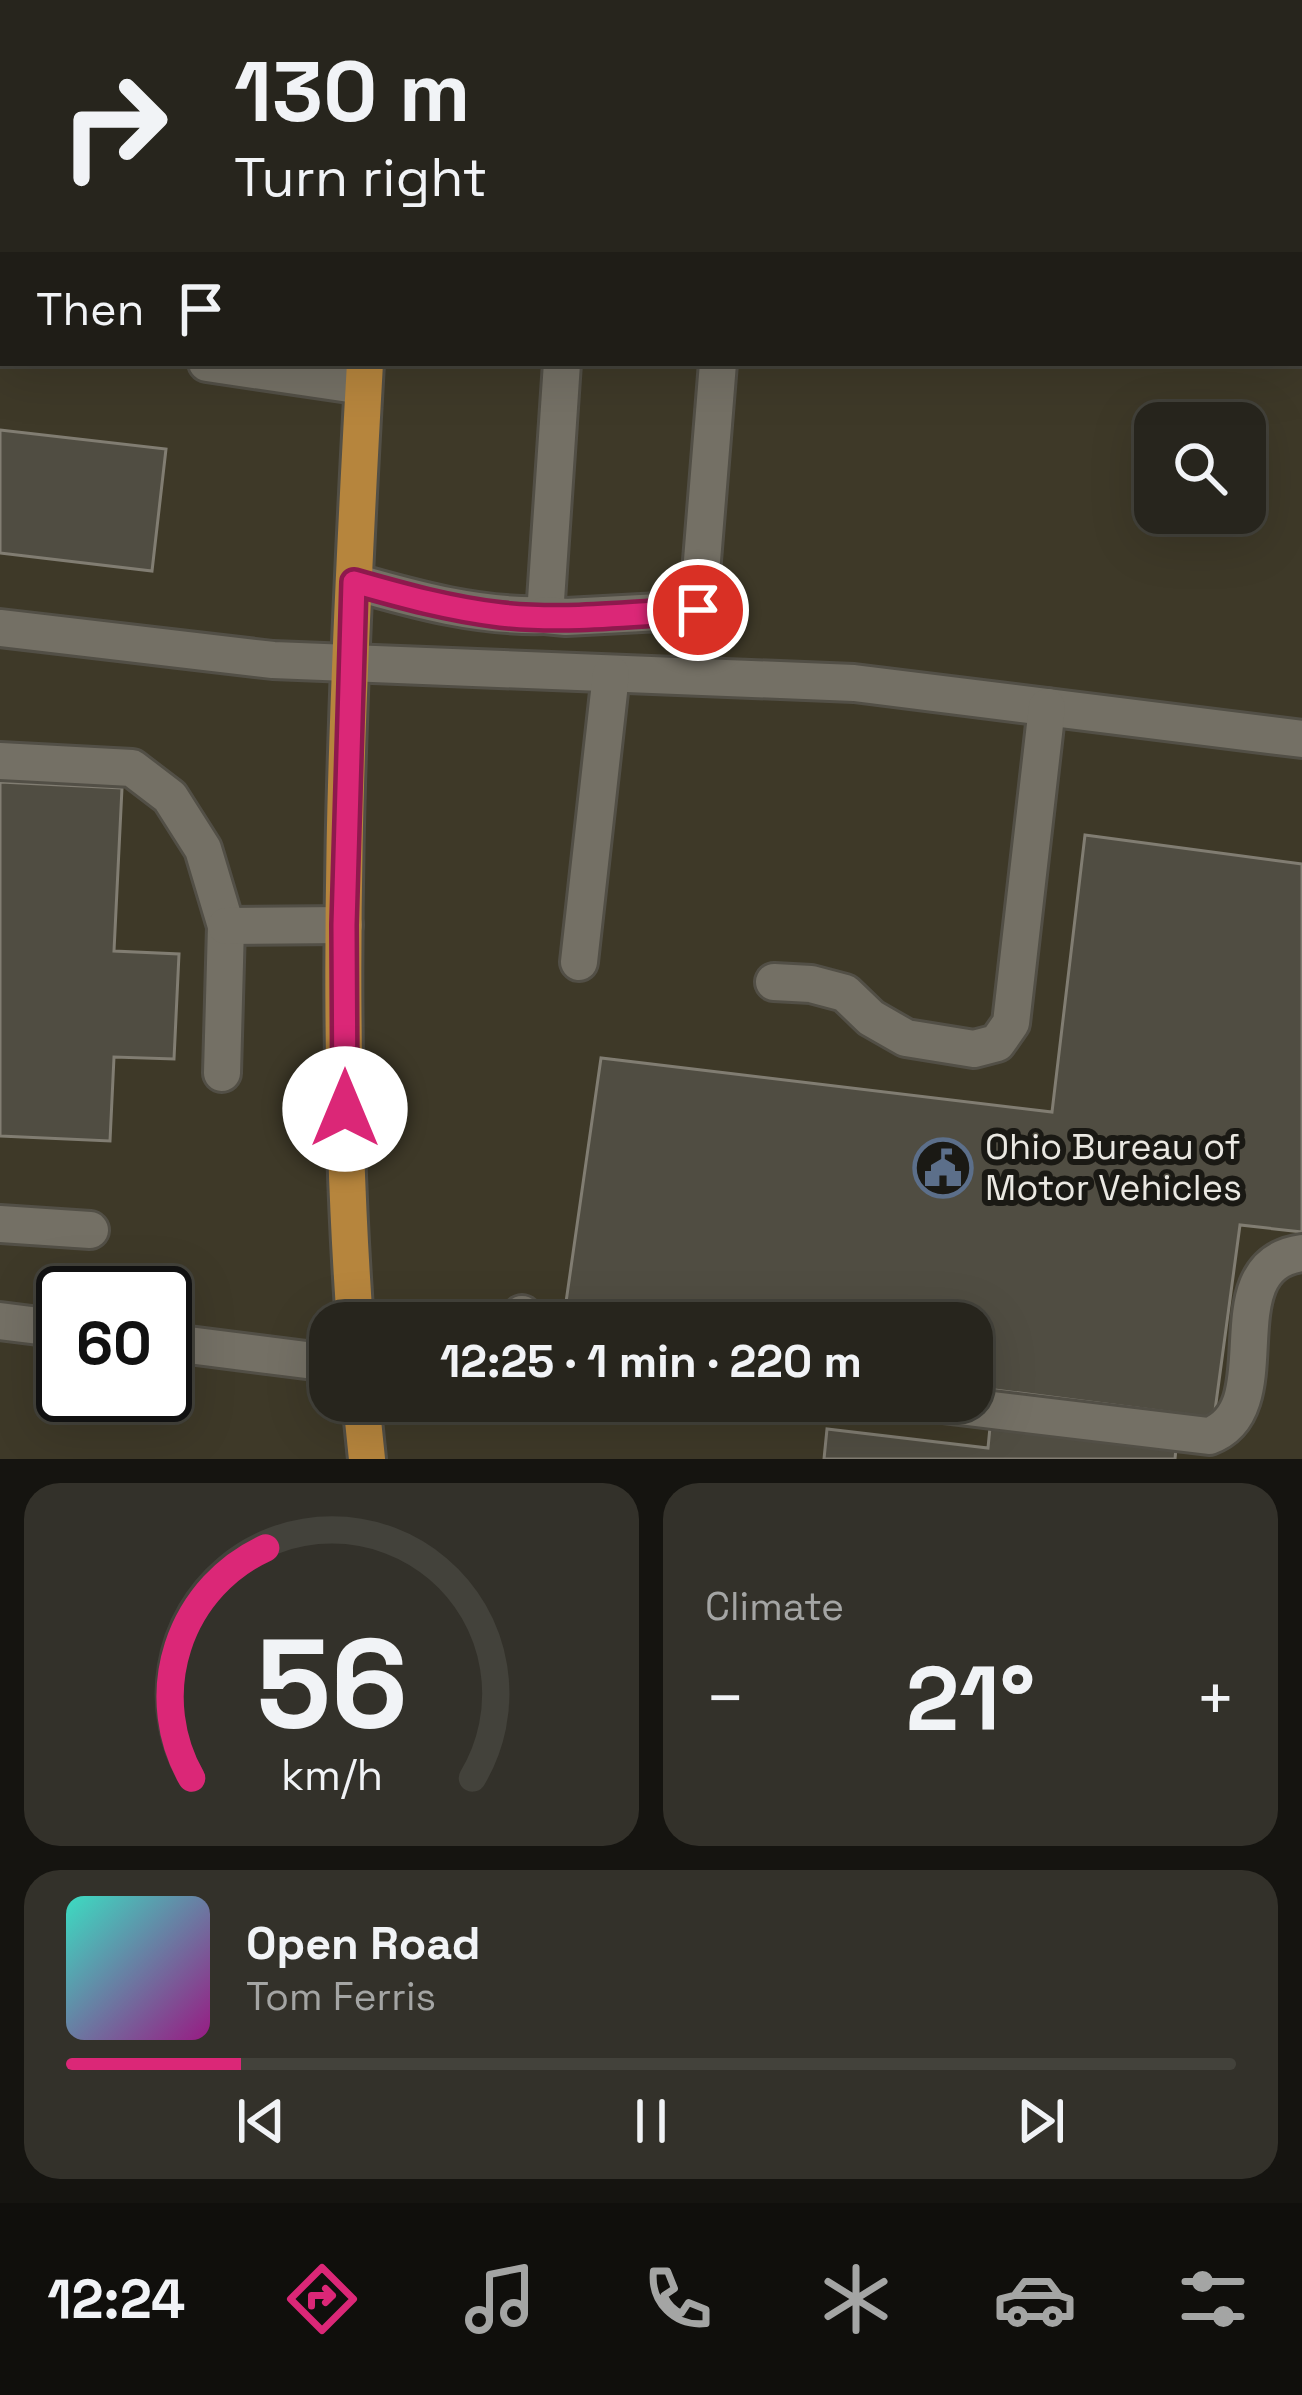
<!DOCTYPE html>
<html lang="en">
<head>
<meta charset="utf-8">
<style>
  :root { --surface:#27251d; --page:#33312a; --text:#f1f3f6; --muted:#a4a5a4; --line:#43423b; --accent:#db2777 }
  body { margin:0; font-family:"Space Grotesk",sans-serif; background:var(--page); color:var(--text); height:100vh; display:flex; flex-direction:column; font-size:45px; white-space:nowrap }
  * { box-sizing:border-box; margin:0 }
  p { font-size:39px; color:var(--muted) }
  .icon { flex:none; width:66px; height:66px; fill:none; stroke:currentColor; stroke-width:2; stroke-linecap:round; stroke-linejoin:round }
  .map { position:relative; height:1459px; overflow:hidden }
  .side { display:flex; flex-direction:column; gap:24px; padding:24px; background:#151410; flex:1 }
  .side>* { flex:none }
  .banner { position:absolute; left:0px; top:0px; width:1302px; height:366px; box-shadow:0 12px 48px #0002,0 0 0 3px var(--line); background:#27251d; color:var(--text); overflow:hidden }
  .buttons { position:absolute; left:1134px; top:402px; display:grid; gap:24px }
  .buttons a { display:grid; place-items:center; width:132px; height:132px; border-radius:24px; background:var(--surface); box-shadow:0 12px 48px #0002,0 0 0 3px var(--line); font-size:60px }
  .speed { position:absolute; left:36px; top:1266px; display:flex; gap:24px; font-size:60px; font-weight:700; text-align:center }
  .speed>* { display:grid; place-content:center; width:156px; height:156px; border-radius:50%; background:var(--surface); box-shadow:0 12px 48px #0002,0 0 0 3px var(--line); line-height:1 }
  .speed .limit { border:6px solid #111; border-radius:18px; background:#fff; color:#111 }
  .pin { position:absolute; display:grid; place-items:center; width:102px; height:102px; color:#fff; margin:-51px; border:6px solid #fff; border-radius:50%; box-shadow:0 3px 12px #0007 }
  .me { position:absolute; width:132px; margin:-66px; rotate:0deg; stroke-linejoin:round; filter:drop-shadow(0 0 9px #0008) }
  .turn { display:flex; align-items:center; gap:42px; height:252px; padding:0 36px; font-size:54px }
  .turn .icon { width:156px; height:156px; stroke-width:2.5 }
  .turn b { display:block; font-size:84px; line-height:102px }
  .then { display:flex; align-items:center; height:114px; padding:0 36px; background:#0003; gap:24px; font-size:45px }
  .big { font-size:90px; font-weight:700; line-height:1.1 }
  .side .tile { flex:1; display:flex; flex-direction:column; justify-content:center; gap:18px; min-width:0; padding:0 42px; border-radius:36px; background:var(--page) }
  .side .dial { align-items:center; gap:0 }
  .dial svg { height:312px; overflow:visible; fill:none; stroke:var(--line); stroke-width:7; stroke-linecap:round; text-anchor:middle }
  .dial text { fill:var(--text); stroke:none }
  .song { display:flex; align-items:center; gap:36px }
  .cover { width:144px; height:144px; border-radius:18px; background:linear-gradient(135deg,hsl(170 70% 55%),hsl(310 70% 35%)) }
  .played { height:12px; border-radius:6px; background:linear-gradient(90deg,var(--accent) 15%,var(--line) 15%) }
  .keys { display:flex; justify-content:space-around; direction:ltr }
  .heat { display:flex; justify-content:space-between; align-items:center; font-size:66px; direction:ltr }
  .side .tiles { flex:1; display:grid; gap:24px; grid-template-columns:1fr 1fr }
  .tile:last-child { grid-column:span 2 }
  .trip { position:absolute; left:309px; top:1302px; width:684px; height:120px; border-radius:36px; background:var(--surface); box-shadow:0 12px 48px #0002,0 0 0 3px var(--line); font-weight:700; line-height:120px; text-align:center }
  .dock { display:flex; height:192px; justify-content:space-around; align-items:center; background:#100f0c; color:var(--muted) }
  .dock .icon { width:84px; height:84px }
  .dock .on { color:var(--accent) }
  .dock b { font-size:54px; color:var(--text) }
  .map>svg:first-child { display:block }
  .built { fill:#3e3928; fill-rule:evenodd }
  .building { fill:#504d42; stroke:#817d72; stroke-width:3 }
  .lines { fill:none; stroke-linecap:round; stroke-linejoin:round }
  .minor-casing { stroke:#524f46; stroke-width:42 }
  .major-casing { stroke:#524f46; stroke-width:42 }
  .minor { stroke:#747065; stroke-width:36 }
  .major { stroke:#b6853d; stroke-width:36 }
  .route-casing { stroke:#8e194d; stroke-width:30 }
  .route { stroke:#db2777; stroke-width:21 }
  .labels { text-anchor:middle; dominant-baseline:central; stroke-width:12; stroke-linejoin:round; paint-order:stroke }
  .poi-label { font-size:36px; fill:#eae8e2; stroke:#1a1914; text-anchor:start }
</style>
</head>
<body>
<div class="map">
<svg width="1302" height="1459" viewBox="0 0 1302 1459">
  <rect width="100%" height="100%" fill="#343127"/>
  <path class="built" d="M60,0H1302V1459H0V293L3,363H1299V3ZM1155,423H1245V513H1155ZM63,1293H165V1395H63ZM330,1323H972V1401H330Z"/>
  <g class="building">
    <path d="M0,430L166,449L152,571L0,553Z"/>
    <path d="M0,782L122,788L114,951L179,954L174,1059L114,1057L110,1141L0,1136Z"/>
    <path d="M1085,835L1302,864V1232L1240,1225L1214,1418L972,1387V1323H563L601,1058L1052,1112Z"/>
    <path d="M991,1417L1177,1438L1175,1459H824L827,1429L988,1448Z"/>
  </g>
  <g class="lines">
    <defs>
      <g id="minor">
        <path d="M458,0L516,3"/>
        <path d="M760,3V0"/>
        <path d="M857,3V0"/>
        <path d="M1034,3L1039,0"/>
        <path d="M0,333H3"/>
        <path d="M207,363L363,386"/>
        <path d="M354,582C417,600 479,617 545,615L562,363"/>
        <path d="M545,615L566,617L698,610L718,363"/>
        <path d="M0,628L273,660L854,683L1302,739"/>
        <path d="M0,761L132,768L170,797L203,849L226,926L222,1073"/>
        <path d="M226,926L344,925"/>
        <path d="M579,962L611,674"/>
        <path d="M774,982L811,984L845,993L871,1018L906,1038L974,1049L997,1043L1011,1023L1047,707"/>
        <path d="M0,1224L90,1230"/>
        <path d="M522,1314L528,1323"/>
        <path d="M0,1321L63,1329"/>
        <path d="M165,1342L330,1363"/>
        <path d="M918,1401L1209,1436C1285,1408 1209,1266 1302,1253"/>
      </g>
      <g id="major">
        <path d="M385,3V0"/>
        <path d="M355,1323C332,1004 347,682 365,363"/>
        <path d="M361,1401L367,1459"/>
      </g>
    </defs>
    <use href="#minor" class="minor-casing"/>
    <use href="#major" class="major-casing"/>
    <use href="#minor" class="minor"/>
    <use href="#major" class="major"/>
  </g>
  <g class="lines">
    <defs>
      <path id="route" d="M345,1109L344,925L354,582C403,596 450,609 501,615C566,622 633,614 698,610"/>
    </defs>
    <use href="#route" class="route-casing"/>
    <use href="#route" class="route"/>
  </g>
  <defs>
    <symbol id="civic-ring" viewBox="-11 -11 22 22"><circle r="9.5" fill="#1a1914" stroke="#5c6f8a" stroke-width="1.5"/><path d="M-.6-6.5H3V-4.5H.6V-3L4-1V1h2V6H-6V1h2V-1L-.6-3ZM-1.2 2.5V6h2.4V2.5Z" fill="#5c6f8a"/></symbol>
  </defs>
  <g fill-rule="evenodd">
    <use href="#civic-ring" x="910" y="1135" width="66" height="66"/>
  </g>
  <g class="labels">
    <g class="poi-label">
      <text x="985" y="1147">Ohio Bureau of<tspan x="985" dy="41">Motor Vehicles</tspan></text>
    </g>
  </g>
</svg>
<div class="buttons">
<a><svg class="icon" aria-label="search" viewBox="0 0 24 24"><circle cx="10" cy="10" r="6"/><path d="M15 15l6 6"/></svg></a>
</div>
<div class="speed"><div class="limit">60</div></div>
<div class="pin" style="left:698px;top:610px;background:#d93025"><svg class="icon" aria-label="arrive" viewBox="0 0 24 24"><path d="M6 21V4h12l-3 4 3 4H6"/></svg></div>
<svg class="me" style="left:345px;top:1109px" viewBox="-20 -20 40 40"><circle r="19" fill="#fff"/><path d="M0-13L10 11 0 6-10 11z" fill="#db2777"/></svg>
<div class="trip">12:25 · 1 min · 220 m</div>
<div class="banner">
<div class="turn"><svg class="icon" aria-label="right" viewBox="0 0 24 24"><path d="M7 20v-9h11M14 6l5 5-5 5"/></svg><div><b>130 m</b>Turn right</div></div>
<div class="then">Then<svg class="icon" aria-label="arrive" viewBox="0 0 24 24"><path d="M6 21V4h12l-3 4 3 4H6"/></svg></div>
</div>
</div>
<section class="side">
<div class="tiles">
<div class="tile dial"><svg viewBox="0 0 100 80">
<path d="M14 69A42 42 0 1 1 86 69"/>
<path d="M14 69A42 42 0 0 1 33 10" stroke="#db2777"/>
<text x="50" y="56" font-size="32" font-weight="700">56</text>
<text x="50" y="72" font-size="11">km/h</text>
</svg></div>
<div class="tile"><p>Climate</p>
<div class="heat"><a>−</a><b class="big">21°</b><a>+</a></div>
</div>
<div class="tile">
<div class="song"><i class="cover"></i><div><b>Open Road</b><p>Tom Ferris</p></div></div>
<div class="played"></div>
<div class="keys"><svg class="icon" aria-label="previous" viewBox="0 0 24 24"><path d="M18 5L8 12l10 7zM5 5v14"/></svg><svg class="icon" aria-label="pause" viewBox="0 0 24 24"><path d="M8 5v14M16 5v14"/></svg><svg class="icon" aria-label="next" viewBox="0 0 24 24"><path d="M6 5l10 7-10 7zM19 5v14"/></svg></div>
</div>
</div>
</section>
<nav class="dock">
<b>12:24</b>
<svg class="icon on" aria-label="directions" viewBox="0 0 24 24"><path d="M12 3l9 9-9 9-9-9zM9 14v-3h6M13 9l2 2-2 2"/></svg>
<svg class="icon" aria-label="music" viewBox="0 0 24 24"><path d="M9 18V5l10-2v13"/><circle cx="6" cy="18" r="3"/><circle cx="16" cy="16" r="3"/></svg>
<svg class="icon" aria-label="phone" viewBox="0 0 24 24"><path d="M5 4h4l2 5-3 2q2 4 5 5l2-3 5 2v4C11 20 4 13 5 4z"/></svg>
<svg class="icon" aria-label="climate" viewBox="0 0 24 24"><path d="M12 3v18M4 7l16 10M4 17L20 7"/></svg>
<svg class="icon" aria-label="car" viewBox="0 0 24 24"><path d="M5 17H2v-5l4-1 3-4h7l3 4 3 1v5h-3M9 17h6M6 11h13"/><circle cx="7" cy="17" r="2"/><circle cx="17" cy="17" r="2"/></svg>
<svg class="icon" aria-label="filters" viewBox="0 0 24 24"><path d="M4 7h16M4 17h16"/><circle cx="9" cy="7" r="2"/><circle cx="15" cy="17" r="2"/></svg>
</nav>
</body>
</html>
